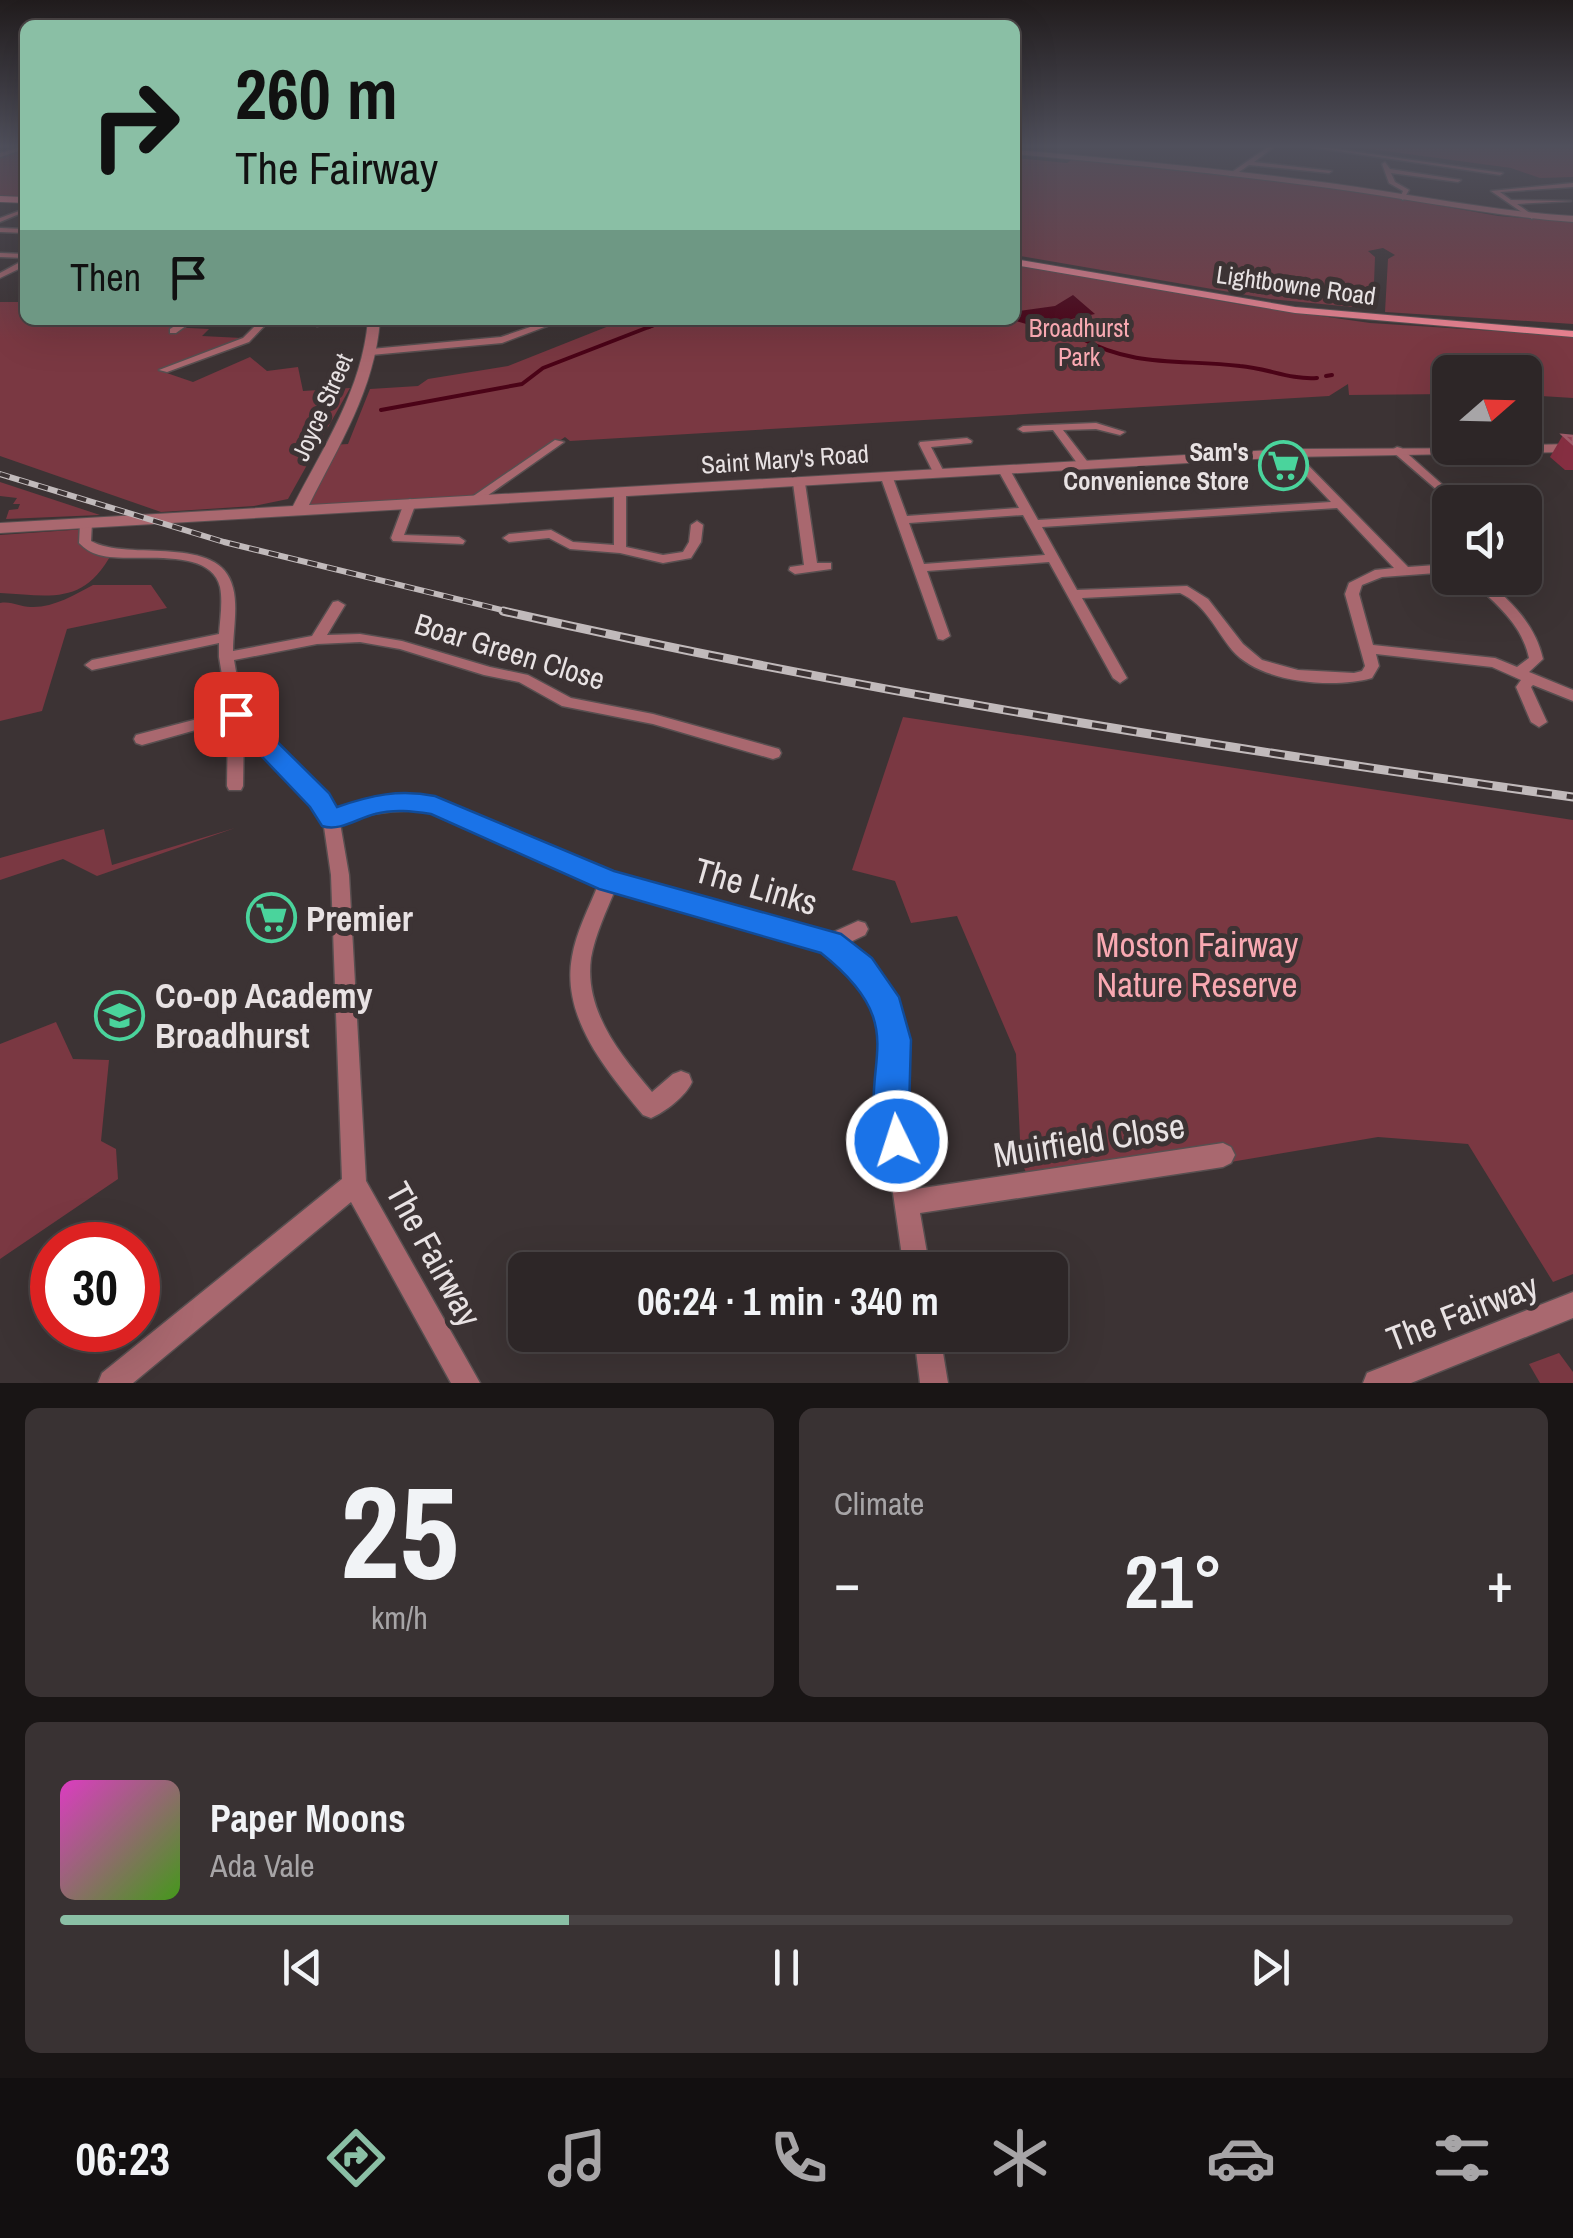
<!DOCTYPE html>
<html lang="en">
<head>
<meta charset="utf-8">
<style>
  :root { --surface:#2d2627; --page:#393233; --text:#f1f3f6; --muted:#a7a5a7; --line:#484344; --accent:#8abfa5 }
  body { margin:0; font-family:"Archivo Narrow",sans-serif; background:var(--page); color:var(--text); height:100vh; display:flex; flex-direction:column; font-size:38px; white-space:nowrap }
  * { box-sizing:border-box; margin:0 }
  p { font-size:32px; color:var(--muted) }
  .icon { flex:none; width:55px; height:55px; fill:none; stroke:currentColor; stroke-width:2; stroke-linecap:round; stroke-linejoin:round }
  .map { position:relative; height:1383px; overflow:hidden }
  .sheet { display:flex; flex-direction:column; gap:25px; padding:25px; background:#191515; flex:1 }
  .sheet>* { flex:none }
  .hud { position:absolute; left:20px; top:20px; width:1000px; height:305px; border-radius:15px; box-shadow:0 10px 40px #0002,0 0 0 2px var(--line); background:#8abfa5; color:#111; overflow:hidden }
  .needle { width:65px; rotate:70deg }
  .tools { position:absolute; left:1432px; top:355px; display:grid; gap:20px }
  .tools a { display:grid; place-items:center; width:110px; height:110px; border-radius:15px; background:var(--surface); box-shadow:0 10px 40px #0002,0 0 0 2px var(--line); font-size:50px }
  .speed { position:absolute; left:30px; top:1222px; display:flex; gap:20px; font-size:50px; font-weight:700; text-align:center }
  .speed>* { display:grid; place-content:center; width:130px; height:130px; border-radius:50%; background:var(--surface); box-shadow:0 10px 40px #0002,0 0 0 2px var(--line); line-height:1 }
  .speed .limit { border:15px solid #d22; background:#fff; color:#111 }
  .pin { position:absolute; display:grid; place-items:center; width:85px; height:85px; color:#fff; margin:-42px; border-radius:20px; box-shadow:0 5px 15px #0006 }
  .me { position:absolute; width:110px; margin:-55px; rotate:356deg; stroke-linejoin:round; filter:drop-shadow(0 0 8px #0008) }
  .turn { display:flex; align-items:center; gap:35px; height:210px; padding:0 50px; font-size:45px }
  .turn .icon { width:130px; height:130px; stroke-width:2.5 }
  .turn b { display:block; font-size:70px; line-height:85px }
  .then { display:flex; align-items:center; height:95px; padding:0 50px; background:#0003; gap:20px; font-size:38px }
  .big { font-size:75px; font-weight:700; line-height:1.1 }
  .sheet .card { flex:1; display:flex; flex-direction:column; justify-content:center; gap:15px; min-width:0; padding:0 35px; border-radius:15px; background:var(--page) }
  .sheet .dial { align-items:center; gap:0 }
  .dial b { font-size:130px; line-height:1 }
  .song { display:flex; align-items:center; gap:30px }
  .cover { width:120px; height:120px; border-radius:15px; background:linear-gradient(135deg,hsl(310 70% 55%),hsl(100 70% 35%)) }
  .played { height:10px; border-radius:5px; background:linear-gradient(90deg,var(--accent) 35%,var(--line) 35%) }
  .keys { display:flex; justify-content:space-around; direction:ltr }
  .heat { display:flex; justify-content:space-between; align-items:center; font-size:55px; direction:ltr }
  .sheet .tiles { flex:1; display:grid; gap:25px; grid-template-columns:1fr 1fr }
  .card:last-child { grid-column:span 2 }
  .trip { position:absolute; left:508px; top:1252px; width:560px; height:100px; border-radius:15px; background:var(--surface); box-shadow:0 10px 40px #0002,0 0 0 2px var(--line); font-weight:700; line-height:100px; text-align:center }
  .dock { display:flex; height:160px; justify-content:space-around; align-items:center; background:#120f10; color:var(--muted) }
  .dock .icon { width:70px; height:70px }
  .dock .current { color:var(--accent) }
  .dock b { font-size:45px; color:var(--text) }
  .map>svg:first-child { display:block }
  .green { fill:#7a3842 }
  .water { fill:#4b0317 }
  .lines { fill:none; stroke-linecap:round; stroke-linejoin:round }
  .stream-far1 { stroke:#4b0317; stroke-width:2.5 }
  .stream { stroke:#4b0317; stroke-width:4 }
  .minor-casing { stroke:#584f50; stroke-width:3 }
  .tertiary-casing { stroke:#584f50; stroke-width:2 }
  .secondary-casing { stroke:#584f50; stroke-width:2 }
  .minor { fill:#a9686f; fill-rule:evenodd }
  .tertiary { fill:#a9686f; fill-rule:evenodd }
  .secondary { fill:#e9818f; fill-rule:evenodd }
  .rail-far1-casing { stroke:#c1babb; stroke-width:6 }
  .rail-casing { stroke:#c1babb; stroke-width:9 }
  .rail-far1 { stroke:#3c3334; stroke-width:4; stroke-dasharray:10; stroke-linecap:butt }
  .rail { stroke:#3c3334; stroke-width:5; stroke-dasharray:15; stroke-linecap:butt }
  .wall { fill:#872f42 }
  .building { fill:#924353; stroke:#9f5c6a; stroke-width:2.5 }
  .route { fill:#1a73e8; stroke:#114b97; stroke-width:2.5 }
  .labels { text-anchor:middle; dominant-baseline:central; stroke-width:10; stroke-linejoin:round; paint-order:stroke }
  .far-street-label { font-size:25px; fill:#e8e2e3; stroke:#3c3334 }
  .far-park-label { font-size:25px; fill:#f9a9b2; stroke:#3c3334 }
  .far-poi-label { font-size:25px; font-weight:bold; fill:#e8e2e3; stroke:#3c3334; text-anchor:end }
  .street-label { font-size:30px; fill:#e8e2e3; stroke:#3c3334 }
  .near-street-label { font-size:35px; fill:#e8e2e3; stroke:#3c3334 }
  .near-poi-label { font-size:35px; font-weight:bold; fill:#e8e2e3; stroke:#3c3334; text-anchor:start }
  .near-park-label { font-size:35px; fill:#f9a9b2; stroke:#3c3334 }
</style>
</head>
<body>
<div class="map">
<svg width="1573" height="1383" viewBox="0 0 1573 1383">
  <rect width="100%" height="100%" fill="#3c3334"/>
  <g class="green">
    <path d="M1356,147H1573V177L1540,178L1511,168Z"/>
    <path d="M25,149V197L0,196V157Z"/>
    <path d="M1015,158L1067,163L1074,158L1352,190L1498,216L1573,222V324L1385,312L1388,259L1395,255L1383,248L1368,251L1375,257L1373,309L1270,299L1015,255Z"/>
    <path d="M1015,264L1243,305L1370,323L1573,336V398L1525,395V372H1450V394L1349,395L1348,384L1329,396L570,441L565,437L473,501L299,509L331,445L348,444L370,389L418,386L428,379L508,366L624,320H1015Z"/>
    <path d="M0,302H25V320H176L169,327L209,329L202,336L242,338L158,370L193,382L250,357L267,371L298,367L303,391L350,388L288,499L254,506L161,512L0,456Z"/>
    <path d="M0,482L100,515L6,519L9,510L18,509L20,504H13L17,498L0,496Z"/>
    <path d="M86,529L85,544L112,553C84,605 52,596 0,593V535Z"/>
    <path d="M93,585H151L167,608L67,629L42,711L0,721V603C13,601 19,607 31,607C53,608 74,595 93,585Z"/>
    <path d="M903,717L1573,820V1274L1553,1282L1468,1144L1378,1137L1036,1195L1021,1161L1016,1054L957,916L911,923L895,881L852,870Z"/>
    <path d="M235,828L97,876L63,859L0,880V858L104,829L112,865Z"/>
    <path d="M56,1022L73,1059L109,1060L101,1141L116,1149L118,1179L0,1259V1044Z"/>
    <path d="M1559,1353L1573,1372V1383H1540L1529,1364Z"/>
  </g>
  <path class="water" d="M1073,295L1095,314L1067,320L1081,334L1060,332L1053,321L1043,320L1033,326L1013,320L1019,311L1055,306Z"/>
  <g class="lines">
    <path class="stream-far1" d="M648,328L668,320"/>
    <g class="stream">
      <path d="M1081,338C1133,368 1183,359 1240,366C1267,368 1290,380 1317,378"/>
      <path d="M1326,376L1332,375"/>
      <path d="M381,410L522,384L543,368L654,325"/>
    </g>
    <defs>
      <g id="minor">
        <path d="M21,147H25V149L0,157V153Z"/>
        <path d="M1268,147H1274L1254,162L1332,171L1329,173L1249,165L1233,176H1229V174Z"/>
        <path d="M1310,147H1322L1503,173L1500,175Z"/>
        <path d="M1385,162L1390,169L1461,180L1458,182L1391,173L1395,182L1409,190L1403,200L1400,198L1403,191L1389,183L1382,164Z"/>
        <path d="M1573,183V187L1500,192L1511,200L1571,201L1517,204L1534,216L1532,219L1491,191Z"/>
        <path d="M19,211L24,212L0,222V218Z"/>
        <path d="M0,228L25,229V233L0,232Z"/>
        <path d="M0,253L25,254V258L0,257Z"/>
        <path d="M22,261H25V266L0,278V273Z"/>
        <path d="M184,320H194L176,333H170V329Z"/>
        <path d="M261,320H270L249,342L167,372L159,370L243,338Z"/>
        <path d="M321,320H346L317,326L313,323Z"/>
        <path d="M551,320H563L502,343L371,355L366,352L371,349L501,337Z"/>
        <path d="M1096,423L1125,432L1120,435L1096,429L1063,430L1090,465L1084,468L1080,467L1053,430L1023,432L1018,429L1023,426Z"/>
        <path d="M967,438L972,441L971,443L931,447L945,474L943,476H935L919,444L920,442Z"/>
        <path d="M555,440L564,442L477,503H469V499Z"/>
        <path d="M1397,447L1401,448L1462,502H1451L1393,452L1392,450Z"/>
        <path d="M1290,450L1294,451L1408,567L1450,564V572L1382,577L1362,585L1359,594L1373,645L1495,658L1517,667L1529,658C1521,621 1494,604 1470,578H1484C1510,601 1535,623 1543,659L1529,672L1573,690V701L1533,685L1531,687L1547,722L1539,727L1531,722L1516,687L1521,680L1492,667L1376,654L1379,666L1372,678C1333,689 1260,683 1232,650C1215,629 1206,605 1180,593L1082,598L1127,678L1120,683L1113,678L1049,562L927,571L950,636L943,640L938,639L881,478L887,475L893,478L907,516L1019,508L998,470L1004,467L1010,470L1038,520L1331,502L1286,455V451ZM1337,508L1394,568L1375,570L1349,583L1345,594L1365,666L1362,671L1354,673L1298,670L1262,660L1243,644L1208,599L1187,586L1077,590L1042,527ZM1023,515L1045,555L924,564L909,523Z"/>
        <path d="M799,480L805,483L817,563H831V569L795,574L789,570L790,567L804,565L793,483Z"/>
        <path d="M620,492L626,495V547L663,555L683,552L689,542L691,525L697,521L703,525L701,542L691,558L663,563L620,553L570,549L549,538L509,542L503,538L509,534L551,530L573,542L614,545V495Z"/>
        <path d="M410,499L416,503L404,535L459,537L465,541L463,544L393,541L391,538L404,503Z"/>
        <path d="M86,519L92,523L91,541C128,562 221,533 233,588C238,607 233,632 233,651L312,636L333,602L338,601L345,605L327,635L360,634L402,641L490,667L528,675L571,698L653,714L779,749L781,753L779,757L773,759L653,724L562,706L519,682L484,675L400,649L360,642L317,644L234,660L243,712L325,795L335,811C369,800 400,795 435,800L613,875L829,934L858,921L865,923L868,929L865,935L846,944L868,961L894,997L906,1040L903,1109L916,1189L1223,1143L1231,1147L1235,1155L1231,1163L1223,1167L920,1213L930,1270H904L881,1109L884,1040L875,1001L854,973L824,950L615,890C606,912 595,935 591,958C584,1011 620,1054 652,1092L673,1074L681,1071L689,1074L692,1082C686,1096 665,1112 651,1118L643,1115C607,1071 561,1018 572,957C576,932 589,908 598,885L433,812C400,808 371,812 340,823L349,875L366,1181L480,1383H451L351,1202L133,1383H98L102,1373L342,1179L331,875L323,820L313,805L244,731L243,786L241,790H229L227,786L228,721L142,745L136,743L134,739L136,735L228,711L219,657V643L92,670L85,665L92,660L219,634C220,620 223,601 220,587C210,544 129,564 99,555C91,553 84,548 79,543L80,523Z"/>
        <path d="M1573,1292V1318L1411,1383H1363L1367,1373Z"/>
        <path d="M914,1335H940L948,1383H920Z"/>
      </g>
      <g id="tertiary">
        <path d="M1015,150C1120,159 1225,169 1329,183C1411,194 1491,211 1573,216V222C1491,216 1411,199 1329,188C1225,174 1120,164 1015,154Z"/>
        <path d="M368,320H380C375,389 339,445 309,505L1290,449L1525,448V445L1573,444V452L1290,457L0,533V523L293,506C324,446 362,389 368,320Z"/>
      </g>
      <g id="secondary">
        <path d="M0,196L25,197V203L0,202Z"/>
        <path d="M1015,259L1295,307L1573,331V337L1295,313L1015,265Z"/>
      </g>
    </defs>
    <use href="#minor" class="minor-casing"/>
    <use href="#tertiary" class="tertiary-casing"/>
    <use href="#secondary" class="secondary-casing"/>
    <use href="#minor" class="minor"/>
    <use href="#tertiary" class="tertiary"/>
    <use href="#secondary" class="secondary"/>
    <defs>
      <path id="rail-far1" d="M0,474L224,542L514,613"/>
      <path id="rail" d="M503,611C856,691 1214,747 1573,797"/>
    </defs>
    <use href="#rail-far1" class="rail-far1-casing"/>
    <use href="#rail" class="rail-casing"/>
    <use href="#rail-far1" class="rail-far1"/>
    <use href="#rail" class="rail"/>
  </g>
  <path class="wall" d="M1563,435L1573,436V470H1565L1550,457Z"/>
  <path class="building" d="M1563,435L1573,436V444Z"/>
  <linearGradient id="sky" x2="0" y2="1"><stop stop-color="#211c1d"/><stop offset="0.43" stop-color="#50505c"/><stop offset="1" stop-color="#50505c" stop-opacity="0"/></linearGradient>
  <rect width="1573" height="340" fill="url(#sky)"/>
  <path class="route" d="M236,706L244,709L329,793L337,807C372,795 399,789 435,796L614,871L841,934L872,958L899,997L911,1040L909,1110L914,1141L909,1153L897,1158L884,1153C849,1067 922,1033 821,953L599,889L431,814C412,811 394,809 375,814C358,818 340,832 322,826L310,807L227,720L224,714Z"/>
  <defs>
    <symbol id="supermarket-ring" viewBox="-11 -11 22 22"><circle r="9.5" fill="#3c3334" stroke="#4ad49c" stroke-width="1.5"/><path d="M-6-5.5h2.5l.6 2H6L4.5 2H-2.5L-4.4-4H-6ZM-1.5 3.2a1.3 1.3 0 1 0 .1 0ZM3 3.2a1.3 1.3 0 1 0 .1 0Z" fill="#4ad49c"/></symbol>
    <symbol id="school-ring" viewBox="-11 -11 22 22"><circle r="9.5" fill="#3c3334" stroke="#4ad49c" stroke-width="1.5"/><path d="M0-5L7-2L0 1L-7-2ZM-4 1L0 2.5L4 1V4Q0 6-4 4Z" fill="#4ad49c"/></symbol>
  </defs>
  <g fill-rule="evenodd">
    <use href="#supermarket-ring" x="1256" y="438" width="55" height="55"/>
    <use href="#supermarket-ring" x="244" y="890" width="55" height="55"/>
    <use href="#school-ring" x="92" y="988" width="55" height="55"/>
  </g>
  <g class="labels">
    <g class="far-street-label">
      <text transform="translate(1296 285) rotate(8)">Lightbowne Road</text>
      <text transform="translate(322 407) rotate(-66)">Joyce Street</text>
      <text transform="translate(785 459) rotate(-4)">Saint Mary's Road</text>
    </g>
    <g class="far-park-label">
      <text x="1079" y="328">Broadhurst<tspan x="1079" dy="29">Park</tspan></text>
    </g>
    <g class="far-poi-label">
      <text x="1249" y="452">Sam's<tspan x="1249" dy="29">Convenience Store</tspan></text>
    </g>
    <g class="street-label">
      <text transform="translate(510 651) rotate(17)">Boar Green Close</text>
    </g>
    <g class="near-street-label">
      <text transform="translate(756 886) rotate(16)">The Links</text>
      <text transform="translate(1089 1140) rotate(-9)">Muirfield Close</text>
      <text transform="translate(434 1254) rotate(61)">The Fairway</text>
      <text transform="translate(1462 1312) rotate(-21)">The Fairway</text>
    </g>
    <g class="near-poi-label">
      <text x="306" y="918">Premier</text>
      <text x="155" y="995">Co-op Academy<tspan x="155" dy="40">Broadhurst</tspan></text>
    </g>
    <g class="near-park-label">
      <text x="1197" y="944">Moston Fairway<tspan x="1197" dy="40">Nature Reserve</tspan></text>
    </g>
  </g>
</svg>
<div class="tools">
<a><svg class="needle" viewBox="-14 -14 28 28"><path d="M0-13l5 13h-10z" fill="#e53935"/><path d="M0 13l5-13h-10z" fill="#a7a5a7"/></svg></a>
<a><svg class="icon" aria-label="sound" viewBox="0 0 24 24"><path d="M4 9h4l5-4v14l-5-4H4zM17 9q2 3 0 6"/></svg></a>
</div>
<div class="speed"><div class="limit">30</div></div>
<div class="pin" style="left:236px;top:714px;background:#d93025"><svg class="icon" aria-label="arrive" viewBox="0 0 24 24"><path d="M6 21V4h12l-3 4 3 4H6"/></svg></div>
<svg class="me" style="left:897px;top:1141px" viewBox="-20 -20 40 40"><circle r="17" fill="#1a73e8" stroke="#fff" stroke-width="3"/><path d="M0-11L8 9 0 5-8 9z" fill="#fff"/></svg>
<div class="trip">06:24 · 1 min · 340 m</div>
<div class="hud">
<div class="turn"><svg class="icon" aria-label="right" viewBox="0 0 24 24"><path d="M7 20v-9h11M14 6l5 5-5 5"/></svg><div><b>260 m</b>The Fairway</div></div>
<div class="then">Then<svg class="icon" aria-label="arrive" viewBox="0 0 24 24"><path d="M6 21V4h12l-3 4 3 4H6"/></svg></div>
</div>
</div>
<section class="sheet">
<div class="tiles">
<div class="card dial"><b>25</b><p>km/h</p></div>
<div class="card"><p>Climate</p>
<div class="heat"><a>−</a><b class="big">21°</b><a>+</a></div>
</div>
<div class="card">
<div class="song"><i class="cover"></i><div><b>Paper Moons</b><p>Ada Vale</p></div></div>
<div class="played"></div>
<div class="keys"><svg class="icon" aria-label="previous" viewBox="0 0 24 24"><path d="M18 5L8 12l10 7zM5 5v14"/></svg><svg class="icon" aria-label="pause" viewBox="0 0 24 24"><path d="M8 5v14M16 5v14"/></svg><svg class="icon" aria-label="next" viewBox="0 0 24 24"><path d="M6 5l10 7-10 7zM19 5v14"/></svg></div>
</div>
</div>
</section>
<nav class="dock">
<b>06:23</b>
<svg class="icon current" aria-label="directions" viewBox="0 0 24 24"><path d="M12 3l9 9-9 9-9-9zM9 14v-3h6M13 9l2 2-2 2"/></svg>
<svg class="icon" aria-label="music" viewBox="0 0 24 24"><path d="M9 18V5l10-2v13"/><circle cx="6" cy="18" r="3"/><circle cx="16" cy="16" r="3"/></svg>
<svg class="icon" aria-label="phone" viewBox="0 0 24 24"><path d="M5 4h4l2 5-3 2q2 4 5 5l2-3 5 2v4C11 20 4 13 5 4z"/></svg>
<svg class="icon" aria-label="climate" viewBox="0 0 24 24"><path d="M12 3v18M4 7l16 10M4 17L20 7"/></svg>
<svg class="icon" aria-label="car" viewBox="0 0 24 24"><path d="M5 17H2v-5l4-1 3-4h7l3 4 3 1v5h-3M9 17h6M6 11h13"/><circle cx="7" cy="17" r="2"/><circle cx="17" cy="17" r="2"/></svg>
<svg class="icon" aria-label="filters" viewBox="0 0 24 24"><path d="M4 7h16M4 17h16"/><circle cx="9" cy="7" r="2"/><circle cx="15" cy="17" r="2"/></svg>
</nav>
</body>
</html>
